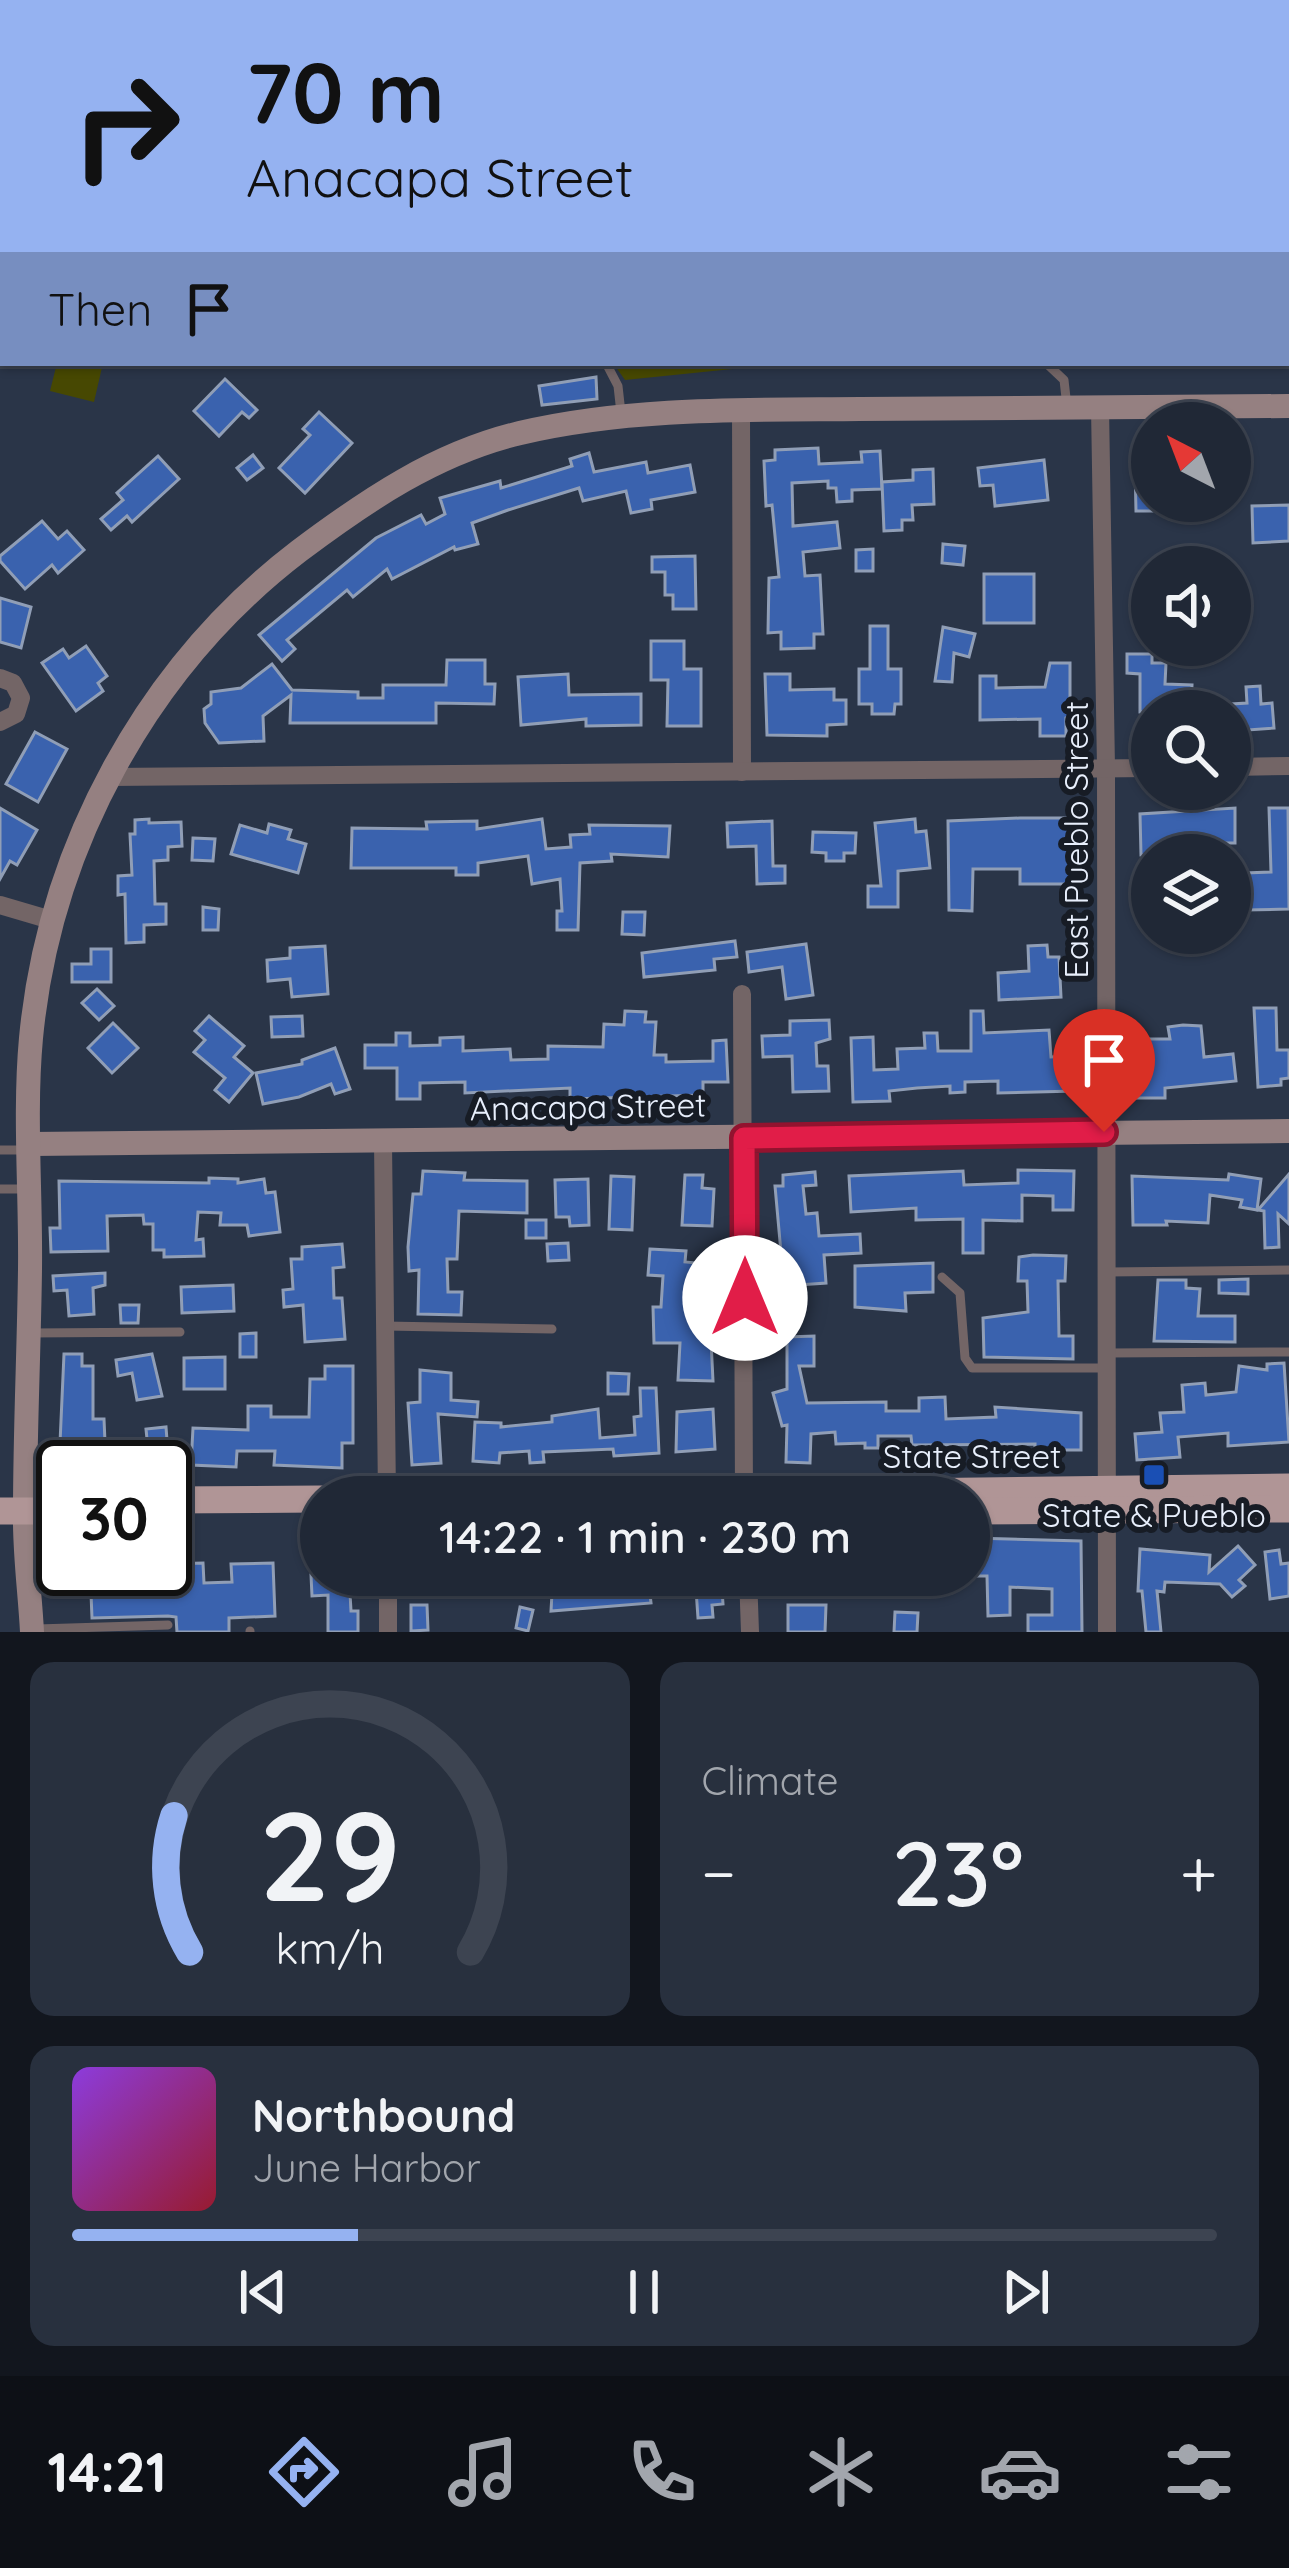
<!DOCTYPE html>
<html lang="en">
<head>
<meta charset="utf-8">
<style>
  :root { --surface:#202836; --page:#28303e; --text:#f1f3f6; --muted:#a2a6ad; --line:#3d4451; --accent:#95b2f1 }
  body { margin:0; font-family:Quicksand,sans-serif; background:var(--page); color:var(--text); height:100vh; display:flex; flex-direction:column; font-size:45px; white-space:nowrap }
  * { box-sizing:border-box; margin:0 }
  p { font-size:39px; color:var(--muted) }
  .icon { flex:none; width:66px; height:66px; fill:none; stroke:currentColor; stroke-width:2; stroke-linecap:round; stroke-linejoin:round }
  .map { position:relative; height:1632px; overflow:hidden }
  .drawer { display:flex; flex-direction:column; gap:30px; padding:30px; background:#12161e; flex:1 }
  .drawer>* { flex:none }
  .top-card { position:absolute; left:0px; top:0px; width:1290px; height:366px; box-shadow:0 3px 9px #0004,0 0 0 3px var(--line); background:#95b2f1; color:#111; overflow:hidden }
  .needle { width:78px; rotate:318deg }
  .tools { position:absolute; left:1131px; top:402px; display:grid; gap:24px }
  .tools a { display:grid; place-items:center; width:120px; height:120px; border-radius:50%; background:var(--surface); box-shadow:0 3px 9px #0004,0 0 0 3px var(--line); font-size:60px }
  .speed { position:absolute; left:36px; top:1440px; display:flex; gap:24px; font-size:60px; font-weight:700; text-align:center }
  .speed>* { display:grid; place-content:center; width:156px; height:156px; border-radius:50%; background:var(--surface); box-shadow:0 3px 9px #0004,0 0 0 3px var(--line); line-height:1 }
  .speed .limit { border:6px solid #111; border-radius:18px; background:#fff; color:#111 }
  .pin { position:absolute; display:grid; place-items:center; width:102px; height:102px; color:#fff; margin:-123px -51px; border-radius:50% 50% 50% 0; rotate:-45deg; box-shadow:0 0 12px #0007 }
  .pin .icon { rotate:45deg }
  .me { position:absolute; width:132px; margin:-66px; rotate:0deg; stroke-linejoin:round; filter:drop-shadow(0 0 9px #0008) }
  .turn { display:flex; align-items:center; gap:42px; height:252px; padding:0 48px; font-size:54px }
  .turn .icon { width:156px; height:156px; stroke-width:2.5 }
  .turn b { display:block; font-size:84px; line-height:102px }
  .then { display:flex; align-items:center; height:114px; padding:0 48px; background:#0003; gap:24px; font-size:45px }
  .big { font-size:90px; font-weight:600; line-height:1.1 }
  .drawer .card { flex:1; display:flex; flex-direction:column; justify-content:center; gap:18px; min-width:0; padding:0 42px; border-radius:24px; background:var(--page) }
  .drawer .dial { align-items:center; gap:0 }
  .dial svg { height:312px; overflow:visible; fill:none; stroke:var(--line); stroke-width:7; stroke-linecap:round; text-anchor:middle }
  .dial text { fill:var(--text); stroke:none }
  .song { display:flex; align-items:center; gap:36px }
  .cover { width:144px; height:144px; border-radius:18px; background:linear-gradient(135deg,hsl(270 70% 55%),hsl(350 70% 35%)) }
  .played { height:12px; border-radius:6px; background:linear-gradient(90deg,var(--accent) 25%,var(--line) 25%) }
  .keys { display:flex; justify-content:space-around; direction:ltr }
  .heat { display:flex; justify-content:space-between; align-items:center; font-size:66px; direction:ltr }
  .drawer .tiles { flex:1; display:grid; gap:30px; grid-template-columns:1fr 1fr }
  .card:last-child { grid-column:span 2 }
  .trip { position:absolute; left:300px; top:1476px; width:690px; height:120px; border-radius:60px; background:var(--surface); box-shadow:0 3px 9px #0004,0 0 0 3px var(--line); font-weight:600; line-height:120px; text-align:center }
  .dock { display:flex; height:192px; justify-content:space-around; align-items:center; background:#0d1016; color:var(--muted) }
  .dock .icon { width:84px; height:84px }
  .dock .active { color:var(--accent) }
  .dock b { font-size:54px; color:var(--text) }
  .map>svg:first-child { display:block }
  .green { fill:#474802 }
  .lines { fill:none; stroke-linecap:round; stroke-linejoin:round }
  .stream { stroke:#216999; stroke-width:4.5 }
  .building { fill:#3a62ae; stroke:#909eb6; stroke-width:3 }
  .path { stroke:#7e8797; stroke-width:3; stroke-dasharray:3 9; stroke-linecap:butt }
  .lane { stroke:#736566; stroke-width:9 }
  .street { stroke:#736566; stroke-width:18 }
  .secondary { stroke:#958081; stroke-width:24 }
  .primary { stroke:#b09596; stroke-width:27 }
  .route-casing { stroke:#92132f; stroke-width:30 }
  .route { stroke:#e11d48; stroke-width:21 }
  .transit-dot { fill:#1a4fb4; stroke:#171c25; stroke-width:4.5 }
  .labels { text-anchor:middle; dominant-baseline:central; stroke-width:12; stroke-linejoin:round; paint-order:stroke }
  .street-label { font-size:33px; fill:#e8effc; stroke:#171c25 }
  .poi-label { font-size:33px; fill:#e8effc; stroke:#171c25 }
</style>
</head>
<body>
<div class="map">
<svg width="1289" height="1632" viewBox="0 0 1289 1632">
  <rect width="100%" height="100%" fill="#2a3548"/>
  <g class="green">
    <path d="M57,363H103L94,402L50,391Z"/>
    <path d="M613,363H791L625,380Z"/>
  </g>
  <g class="lines">
    <g class="stream">
      <path d="M352,3L357,0"/>
      <path d="M0,362L3,356"/>
    </g>
  </g>
  <g class="building">
    <path d="M596,377L597,399L542,405L539,386Z"/>
    <path d="M225,379L257,410L249,418L242,412L219,436L194,411Z"/>
    <path d="M319,412L352,443L305,493L279,468L310,435L303,429Z"/>
    <path d="M818,448L819,464L862,462L861,452L880,451L882,489L852,490V501L837,502L836,488H828V481L792,483L793,526L837,522L840,548L803,552L805,576L820,575L823,634H814V648L781,649V632L768,633L769,578L779,577L772,505L766,506L764,461L775,460V450Z"/>
    <path d="M589,453L594,472L646,462L648,473L690,465L695,492L651,500L652,509L631,513L626,491L583,501L579,488L508,510L472,523L478,544L455,550L454,547L392,579L387,569L353,597L347,590L287,640L295,649L282,661L259,635L376,538L421,515L426,524L445,514L440,498L500,481L501,488L572,466L570,459Z"/>
    <path d="M253,455L263,468L247,480L237,468Z"/>
    <path d="M158,456L179,479L132,522L127,516L111,530L101,519L123,500L117,493Z"/>
    <path d="M1044,460L1048,500L995,506L993,485L980,486L978,468Z"/>
    <path d="M1135,467H1152V511H1136Z"/>
    <path d="M933,469L934,504L912,505L913,520H902V530L884,531L882,482L913,480V470Z"/>
    <path d="M1289,505V541L1253,543L1252,506Z"/>
    <path d="M42,521L58,539L67,531L84,550L58,573L52,565L25,589L0,561V556Z"/>
    <path d="M943,544L965,546L963,565L942,563Z"/>
    <path d="M873,549V571H856V550Z"/>
    <path d="M695,556L696,609H673V595H665V572H652V557Z"/>
    <rect x="984" y="574" width="50" height="49"/>
    <path d="M0,598L31,607L21,648L0,642Z"/>
    <path d="M870,626H888V669H901V704H895L894,714H872V704H859V669H870Z"/>
    <path d="M943,627L975,634L969,657L954,653L952,682L935,681Z"/>
    <path d="M651,641H684V669H701V726H667L668,680H651Z"/>
    <path d="M86,646L107,676L98,683L103,691L76,711L42,663L63,649L69,658Z"/>
    <path d="M1127,654H1152V663H1166L1165,684L1192,685L1191,710L1140,712V674L1127,673Z"/>
    <path d="M447,660H485V684H495L494,704L436,703V723H290L291,695L263,716L264,741L219,743L205,723L204,709L211,704V692L241,688L272,664L292,690L358,692V698H383V685H446Z"/>
    <path d="M1050,663H1070V717L1066,718V736H1040V719L980,720V676H996V688L1045,687Z"/>
    <path d="M568,674L569,695L641,694V725L586,726V719L521,725L518,677Z"/>
    <path d="M765,674H790V690L834,689V700H846V724L827,725V736L767,735Z"/>
    <path d="M1260,686L1261,704L1272,703L1274,728L1234,731L1232,704L1247,703L1246,687Z"/>
    <path d="M35,732L67,749L38,802L6,784Z"/>
    <path d="M0,808L37,830L17,865L10,861L0,879Z"/>
    <path d="M1235,808V843H1208L1210,855H1190L1189,848L1161,849L1162,855H1141L1140,814Z"/>
    <path d="M1269,808H1288L1289,909L1246,910L1245,873L1271,872Z"/>
    <path d="M1020,818H1071V884H1020V869H973L972,911L949,910L948,821Z"/>
    <path d="M149,819V823L181,822L182,846L168,847V860L154,861L155,904H166V924L144,925V942L126,943L125,894L118,895V876L132,875L130,834H135V820Z"/>
    <path d="M542,819L546,849L571,847L570,835L590,834L589,825L670,826L668,857L611,854L612,861L580,863L578,930H557V911H562L560,879L532,884L528,856L478,863V875H456V868H351L352,828L427,829L426,822L477,821V829Z"/>
    <path d="M915,819L916,832L926,831L930,868L898,871V907H868V886H881L875,823Z"/>
    <path d="M772,821L773,866H785V883L757,884L756,846L728,847L727,823Z"/>
    <path d="M269,824L291,830L288,839L306,844L298,873L231,854L240,825L267,833Z"/>
    <path d="M813,832L856,833L855,853H844V861H826V853L812,852Z"/>
    <path d="M193,838L215,839L213,861L192,860Z"/>
    <path d="M203,907L219,909L218,930H203Z"/>
    <path d="M623,912H645L644,935L622,934Z"/>
    <path d="M735,941L737,957L714,959L715,970L644,977L642,953Z"/>
    <path d="M806,944L813,995L786,999L782,967L749,972L747,952Z"/>
    <path d="M1047,945L1048,957H1059L1061,997L999,1000L998,973L1029,971L1028,946Z"/>
    <path d="M325,946L328,994L292,997L290,979L268,981L267,960L290,958V948Z"/>
    <path d="M91,949H111V982H72V964H91Z"/>
    <path d="M97,989L114,1006L99,1020L82,1003Z"/>
    <path d="M1254,1008H1276L1277,1050H1289V1078L1281,1079V1085L1258,1087Z"/>
    <path d="M625,1011L646,1012L645,1022H656L654,1055H666V1062L713,1061V1041L726,1040L728,1082H703V1095L570,1099V1088L465,1093V1082L420,1083V1099H397V1068H365V1045H396V1033H410V1046L440,1045V1038L463,1037V1051L510,1049L511,1060L548,1059V1046L603,1047L604,1024L624,1025Z"/>
    <path d="M971,1011H983L984,1033L1049,1030L1051,1057L1073,1056L1075,1091L998,1093V1081L965,1082V1092L950,1093V1086L917,1088L889,1091L890,1101L853,1102L851,1038L873,1037L874,1070L898,1069L897,1049L925,1048L924,1033H937L938,1051H971Z"/>
    <path d="M209,1016L244,1046L234,1057L253,1073L229,1102L215,1090L225,1078L194,1052L205,1040L195,1031Z"/>
    <path d="M302,1016L303,1036L272,1037L271,1017Z"/>
    <path d="M829,1020L830,1039L816,1043L817,1066H828L829,1091L793,1092L792,1056L763,1057L762,1036L790,1035V1021Z"/>
    <path d="M113,1023L138,1048L112,1073L88,1048Z"/>
    <path d="M1183,1025L1201,1026L1204,1057L1233,1054L1236,1081L1165,1088V1098H1130V1057H1140V1039H1170L1168,1027Z"/>
    <path d="M335,1048L350,1089L335,1094L331,1084L299,1097L263,1104L256,1073L302,1064V1060Z"/>
    <path d="M1018,1170L1074,1171L1073,1210H1053V1196L1022,1195V1221L983,1220V1253H963V1219L916,1220V1208L851,1212L849,1176L963,1171L964,1185L1018,1183Z"/>
    <path d="M423,1171L465,1173L464,1180L527,1181V1213L459,1211L457,1259H447L448,1292H462L461,1315L418,1314L419,1270L409,1271L408,1247L413,1194H421Z"/>
    <path d="M815,1172L816,1185L803,1186L806,1214L817,1213L819,1236L860,1234L861,1253L824,1255L826,1283L784,1286L775,1186H783V1175Z"/>
    <path d="M1229,1174L1261,1179L1257,1210L1240,1207L1242,1200L1210,1195L1208,1223L1166,1221L1167,1225H1133L1132,1176L1228,1180Z"/>
    <path d="M1289,1174V1224L1278,1214L1279,1247L1265,1248L1264,1211L1258,1210Z"/>
    <path d="M685,1175H703L702,1188L714,1189L712,1226L682,1225Z"/>
    <path d="M611,1176L634,1177L632,1230L609,1229Z"/>
    <path d="M209,1178L238,1179V1183L264,1179L266,1193L275,1192L280,1232L249,1236L247,1225H220L221,1213L198,1212L196,1240L203,1239L204,1256L164,1257V1250H153V1224H144L143,1215L107,1216L108,1251L51,1252L50,1228H60L59,1181L209,1183Z"/>
    <path d="M588,1179L589,1225L570,1226L569,1217H556L555,1180Z"/>
    <rect x="526" y="1220" width="20" height="18"/>
    <path d="M568,1243L569,1260L548,1261L547,1244Z"/>
    <path d="M342,1244L344,1267L333,1268L334,1298H342L345,1339L305,1342L303,1305L284,1307L283,1290L293,1289L291,1259H302V1247Z"/>
    <path d="M650,1249L686,1251L685,1262L697,1263L695,1286H703L701,1320H710L713,1381L678,1380L680,1343H654L653,1307H661L663,1276L648,1275Z"/>
    <path d="M1033,1255L1066,1256L1065,1281H1058L1059,1336H1073V1359L984,1357L983,1318L1028,1312L1027,1281H1018L1019,1257Z"/>
    <path d="M933,1263V1292L905,1293L906,1311L855,1307V1266Z"/>
    <path d="M105,1273V1285L93,1288L94,1314L69,1316L67,1290L54,1291L53,1276Z"/>
    <path d="M1248,1279V1294L1219,1293V1280Z"/>
    <path d="M1158,1280H1186V1288L1200,1289L1198,1316H1235V1342L1154,1341Z"/>
    <path d="M233,1285L234,1311L182,1313L181,1287Z"/>
    <path d="M120,1305H139L138,1323H121Z"/>
    <path d="M256,1333V1357H240V1334Z"/>
    <path d="M814,1336V1366H799L807,1403L886,1402V1411H919V1398L945,1397L946,1419L996,1417L995,1407L1081,1413V1450H1035V1444L912,1445L911,1436H878V1448H865V1443L836,1444L835,1432L811,1434L810,1463L786,1462L787,1425L782,1426L773,1393L787,1389V1337Z"/>
    <path d="M64,1354H82V1366H93V1419H104L105,1442L147,1439L146,1429L166,1427L169,1467H71V1443H60Z"/>
    <path d="M152,1354L162,1396L137,1400L132,1373L118,1376L116,1360Z"/>
    <path d="M225,1357V1389H184V1358Z"/>
    <path d="M1284,1363L1289,1442L1228,1446V1433L1178,1437L1180,1457L1137,1460L1135,1434L1162,1432L1160,1413L1184,1412L1182,1385L1205,1383L1206,1395L1236,1392L1239,1366L1267,1370V1364Z"/>
    <path d="M325,1366H353V1443H342V1468L274,1465L275,1451H237L236,1467L191,1465L193,1428L248,1430V1406H271V1417H309L310,1379H325Z"/>
    <path d="M420,1370L451,1373V1400L478,1402L477,1417L438,1414L441,1463L412,1465L408,1403L420,1402Z"/>
    <path d="M608,1373L629,1374L628,1394H608Z"/>
    <path d="M640,1388H656L659,1453L614,1456L613,1449L543,1452L544,1462L530,1463L529,1451L500,1453L499,1463L473,1461L475,1422L501,1423V1427L552,1422V1416L598,1409L600,1438L635,1435L634,1417L641,1416Z"/>
    <path d="M713,1409L715,1449L676,1452L677,1412Z"/>
    <path d="M972,1538L1081,1541L1082,1632H1028V1615H1052V1589L1010,1587V1615L988,1616L987,1576H972Z"/>
    <path d="M1238,1546L1255,1565L1239,1580L1245,1586L1232,1597L1220,1584L1165,1582L1164,1592L1157,1591L1161,1632H1146L1142,1591H1138L1140,1549L1210,1555L1209,1572Z"/>
    <path d="M1279,1550L1281,1564L1289,1563V1596L1270,1599L1265,1552Z"/>
    <path d="M203,1563L204,1583L232,1582L231,1564L273,1563L275,1616L229,1618V1632H177L176,1617L168,1616L92,1618L90,1569H165V1564Z"/>
    <path d="M311,1575H349L351,1611H358V1632H328V1595L312,1596Z"/>
    <path d="M416,1575H436L438,1592L418,1594Z"/>
    <path d="M553,1575H650V1582L661,1581L662,1593L650,1594L651,1603L551,1611Z"/>
    <path d="M695,1575H721L723,1604L712,1605L713,1617L698,1618Z"/>
    <path d="M411,1605H427L428,1630L411,1631Z"/>
    <path d="M788,1605H826L825,1632H788Z"/>
    <path d="M520,1607L533,1610L528,1631L516,1628Z"/>
    <path d="M895,1612L918,1613L917,1632H894Z"/>
  </g>
  <g class="lines">
    <g class="path">
      <path d="M55,3L57,0"/>
      <path d="M0,61L3,60"/>
      <path d="M1287,143H1289"/>
      <path d="M1287,172L1289,171"/>
    </g>
    <g class="lane">
      <path d="M816,0L821,3"/>
      <path d="M1186,0V3"/>
      <path d="M1288,0L1289,20"/>
      <path d="M781,3L785,0"/>
      <path d="M841,3V0"/>
      <path d="M1289,95V94"/>
      <path d="M606,363L618,386L621,413"/>
      <path d="M1046,363L1064,380L1067,407"/>
      <path d="M0,1150H26"/>
      <path d="M0,1189H25"/>
      <path d="M1108,1272L1289,1270"/>
      <path d="M942,1277L960,1293L965,1358L972,1368H1106"/>
      <path d="M385,1326L552,1329"/>
      <path d="M29,1333L180,1332"/>
      <path d="M1108,1353L1289,1352"/>
      <path d="M37,1629L168,1625"/>
      <path d="M250,1632V1631"/>
    </g>
    <g class="street">
      <path d="M1100,407L1106,768L1107,1632"/>
      <path d="M741,410L742,772"/>
      <path d="M0,678L13,683L21,698L16,714L0,722"/>
      <path d="M1230,767L1289,766"/>
      <path d="M109,777L1152,768"/>
      <path d="M0,905L51,920"/>
      <path d="M742,994L744,1497"/>
      <path d="M383,1142L387,1497"/>
      <path d="M388,1575V1632"/>
      <path d="M748,1575L750,1632"/>
    </g>
    <g class="secondary">
      <path d="M31,1144L1289,1131"/>
      <path d="M32,1632C30,1592 24,1551 25,1511C25,1431 29,1350 30,1269C31,1193 24,1114 31,1038C49,848 147,667 299,551C367,500 436,453 520,433C630,407 748,410 860,409C1003,408 1146,407 1289,406"/>
    </g>
    <g class="primary">
      <path d="M512,1497L1289,1487"/>
      <path d="M165,1500L321,1499"/>
      <path d="M0,1511H50L63,1505"/>
      <path d="M969,1511L1289,1509"/>
    </g>
  </g>
  <g class="lines">
    <defs>
      <path id="route" d="M745,1298L744,1138L1104,1132"/>
    </defs>
    <use href="#route" class="route-casing"/>
    <use href="#route" class="route"/>
  </g>
  <rect class="transit-dot" x="1142" y="1463" width="24" height="24" rx="6"/>
  <g class="labels">
    <g class="street-label">
      <text transform="translate(1075 840) rotate(-90)">East Pueblo Street</text>
      <text transform="translate(588 1106) rotate(-1)">Anacapa Street</text>
      <text x="972" y="1455">State Street</text>
    </g>
    <g class="poi-label">
      <text x="1154" y="1514">State &amp; Pueblo</text>
    </g>
  </g>
</svg>
<div class="tools">
<a><svg class="needle" viewBox="-14 -14 28 28"><path d="M0-13l5 13h-10z" fill="#e53935"/><path d="M0 13l5-13h-10z" fill="#a2a6ad"/></svg></a>
<a><svg class="icon" aria-label="sound" viewBox="0 0 24 24"><path d="M4 9h4l5-4v14l-5-4H4zM17 9q2 3 0 6"/></svg></a>
<a><svg class="icon" aria-label="search" viewBox="0 0 24 24"><circle cx="10" cy="10" r="6"/><path d="M15 15l6 6"/></svg></a>
<a><svg class="icon" aria-label="layers" viewBox="0 0 24 24"><path d="M12 4l9 5-9 5-9-5zM3 14l9 5 9-5"/></svg></a>
</div>
<div class="speed"><div class="limit">30</div></div>
<div class="pin" style="left:1104px;top:1132px;background:#d93025"><svg class="icon" aria-label="arrive" viewBox="0 0 24 24"><path d="M6 21V4h12l-3 4 3 4H6"/></svg></div>
<svg class="me" style="left:745px;top:1298px" viewBox="-20 -20 40 40"><circle r="19" fill="#fff"/><path d="M0-13L10 11 0 6-10 11z" fill="#e11d48"/></svg>
<div class="trip">14:22 · 1 min · 230 m</div>
<div class="top-card">
<div class="turn"><svg class="icon" aria-label="right" viewBox="0 0 24 24"><path d="M7 20v-9h11M14 6l5 5-5 5"/></svg><div><b>70 m</b>Anacapa Street</div></div>
<div class="then">Then<svg class="icon" aria-label="arrive" viewBox="0 0 24 24"><path d="M6 21V4h12l-3 4 3 4H6"/></svg></div>
</div>
</div>
<section class="drawer">
<div class="tiles">
<div class="card dial"><svg viewBox="0 0 100 80">
<path d="M14 69A42 42 0 1 1 86 69"/>
<path d="M14 69A42 42 0 0 1 10 34" stroke="#95b2f1"/>
<text x="50" y="56" font-size="32" font-weight="700">29</text>
<text x="50" y="72" font-size="11">km/h</text>
</svg></div>
<div class="card"><p>Climate</p>
<div class="heat"><a>−</a><b class="big">23°</b><a>+</a></div>
</div>
<div class="card">
<div class="song"><i class="cover"></i><div><b>Northbound</b><p>June Harbor</p></div></div>
<div class="played"></div>
<div class="keys"><svg class="icon" aria-label="previous" viewBox="0 0 24 24"><path d="M18 5L8 12l10 7zM5 5v14"/></svg><svg class="icon" aria-label="pause" viewBox="0 0 24 24"><path d="M8 5v14M16 5v14"/></svg><svg class="icon" aria-label="next" viewBox="0 0 24 24"><path d="M6 5l10 7-10 7zM19 5v14"/></svg></div>
</div>
</div>
</section>
<nav class="dock">
<b>14:21</b>
<svg class="icon active" aria-label="directions" viewBox="0 0 24 24"><path d="M12 3l9 9-9 9-9-9zM9 14v-3h6M13 9l2 2-2 2"/></svg>
<svg class="icon" aria-label="music" viewBox="0 0 24 24"><path d="M9 18V5l10-2v13"/><circle cx="6" cy="18" r="3"/><circle cx="16" cy="16" r="3"/></svg>
<svg class="icon" aria-label="phone" viewBox="0 0 24 24"><path d="M5 4h4l2 5-3 2q2 4 5 5l2-3 5 2v4C11 20 4 13 5 4z"/></svg>
<svg class="icon" aria-label="climate" viewBox="0 0 24 24"><path d="M12 3v18M4 7l16 10M4 17L20 7"/></svg>
<svg class="icon" aria-label="car" viewBox="0 0 24 24"><path d="M5 17H2v-5l4-1 3-4h7l3 4 3 1v5h-3M9 17h6M6 11h13"/><circle cx="7" cy="17" r="2"/><circle cx="17" cy="17" r="2"/></svg>
<svg class="icon" aria-label="filters" viewBox="0 0 24 24"><path d="M4 7h16M4 17h16"/><circle cx="9" cy="7" r="2"/><circle cx="15" cy="17" r="2"/></svg>
</nav>
</body>
</html>
